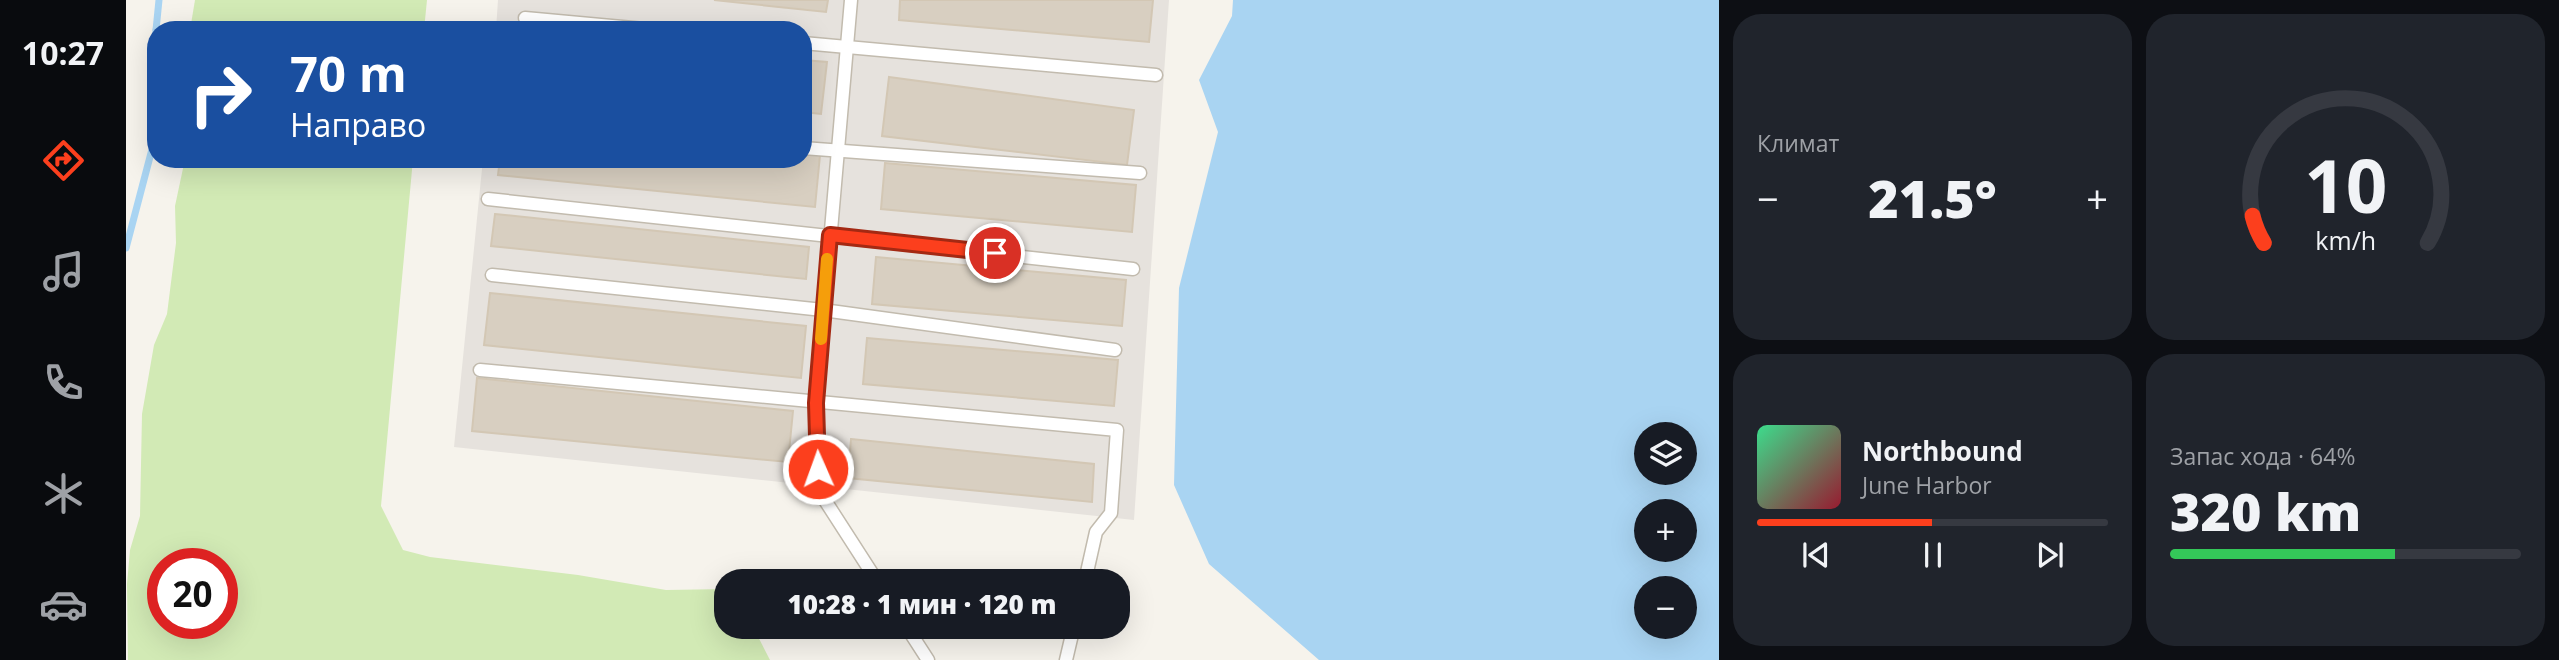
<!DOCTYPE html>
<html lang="ru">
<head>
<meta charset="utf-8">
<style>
  :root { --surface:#171b24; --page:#20242c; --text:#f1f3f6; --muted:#9ea1a6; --line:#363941; --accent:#fc3f1d }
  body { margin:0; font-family:"Open Sans",sans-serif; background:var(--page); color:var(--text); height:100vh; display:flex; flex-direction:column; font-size:26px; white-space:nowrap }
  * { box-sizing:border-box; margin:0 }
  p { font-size:23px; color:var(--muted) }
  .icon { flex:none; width:38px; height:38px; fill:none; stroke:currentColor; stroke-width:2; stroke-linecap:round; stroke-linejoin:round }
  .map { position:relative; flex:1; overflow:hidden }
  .details { display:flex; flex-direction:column; gap:14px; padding:14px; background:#0d0f14; width:840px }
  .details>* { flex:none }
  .banner { position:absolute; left:21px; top:21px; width:665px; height:147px; border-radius:28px; box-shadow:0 7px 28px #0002; background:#1a4fa0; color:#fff; overflow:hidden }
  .controls { position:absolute; left:1508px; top:422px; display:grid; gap:14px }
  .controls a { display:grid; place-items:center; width:63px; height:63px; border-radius:50%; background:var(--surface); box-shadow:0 7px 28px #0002; font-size:35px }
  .speed { position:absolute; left:21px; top:548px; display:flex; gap:14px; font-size:35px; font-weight:700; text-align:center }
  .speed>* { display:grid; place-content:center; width:91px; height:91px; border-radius:50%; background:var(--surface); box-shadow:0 7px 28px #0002; line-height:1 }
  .speed .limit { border:10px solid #d22; background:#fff; color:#111 }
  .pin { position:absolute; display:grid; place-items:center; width:60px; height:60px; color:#fff; margin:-30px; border:4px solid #fff; border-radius:50%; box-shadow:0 2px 7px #0007 }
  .me { position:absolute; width:77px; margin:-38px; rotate:358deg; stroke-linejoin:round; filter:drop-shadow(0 0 5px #0008) }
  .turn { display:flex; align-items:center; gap:24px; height:147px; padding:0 28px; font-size:32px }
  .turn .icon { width:91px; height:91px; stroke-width:2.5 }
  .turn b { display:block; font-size:49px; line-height:60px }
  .big { font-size:52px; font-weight:800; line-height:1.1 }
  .details .tile { flex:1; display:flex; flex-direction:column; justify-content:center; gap:10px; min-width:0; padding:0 24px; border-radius:28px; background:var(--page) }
  .details .dial { align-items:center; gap:0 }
  .dial svg { height:182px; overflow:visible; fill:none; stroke:var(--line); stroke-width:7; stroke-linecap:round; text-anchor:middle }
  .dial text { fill:var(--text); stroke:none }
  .song { display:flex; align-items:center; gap:21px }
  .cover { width:84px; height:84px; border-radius:10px; background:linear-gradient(135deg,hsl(150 70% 55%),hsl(350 70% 35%)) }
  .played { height:7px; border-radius:4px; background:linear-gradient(90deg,var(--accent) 50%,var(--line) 50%) }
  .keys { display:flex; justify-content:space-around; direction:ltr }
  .heat { display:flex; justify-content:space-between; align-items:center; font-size:38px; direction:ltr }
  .charge { height:10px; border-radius:5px; background:linear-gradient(90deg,#34c759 64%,var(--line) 0) }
  .details .tiles { flex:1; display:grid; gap:14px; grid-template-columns:repeat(2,1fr) }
  .trip { position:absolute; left:588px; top:569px; width:416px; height:70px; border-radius:28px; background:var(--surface); box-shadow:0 7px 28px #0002; font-weight:800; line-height:70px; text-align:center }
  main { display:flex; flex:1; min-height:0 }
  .tab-bar { display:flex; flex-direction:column; width:126px; justify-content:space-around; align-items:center; background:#090b0e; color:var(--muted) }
  .tab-bar .icon { width:49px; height:49px }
  .tab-bar .active { color:var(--accent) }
  .tab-bar b { font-size:32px; color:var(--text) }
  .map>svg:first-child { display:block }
  .industrial { fill:#e6e2dd }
  .green { fill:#d2eab5; fill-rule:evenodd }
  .water { fill:#a9d4f2; fill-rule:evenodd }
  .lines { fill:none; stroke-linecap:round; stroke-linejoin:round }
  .stream { stroke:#a9d4f2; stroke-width:7 }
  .building { fill:#d8cfc1; stroke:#d3c7b4; stroke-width:2 }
  .lane-casing { stroke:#c2bbae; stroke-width:15 }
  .lane { stroke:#fff; stroke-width:12 }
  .route-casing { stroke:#a42913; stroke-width:18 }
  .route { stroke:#fc3f1d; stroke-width:12 }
  .slow { stroke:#f59e0b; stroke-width:12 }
</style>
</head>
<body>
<main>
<nav class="tab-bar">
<b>10:27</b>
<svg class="icon active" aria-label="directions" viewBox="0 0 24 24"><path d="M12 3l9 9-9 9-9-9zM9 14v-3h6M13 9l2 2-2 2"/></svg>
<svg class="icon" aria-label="music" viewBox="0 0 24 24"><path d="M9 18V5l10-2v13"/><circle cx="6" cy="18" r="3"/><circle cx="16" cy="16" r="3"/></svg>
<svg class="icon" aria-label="phone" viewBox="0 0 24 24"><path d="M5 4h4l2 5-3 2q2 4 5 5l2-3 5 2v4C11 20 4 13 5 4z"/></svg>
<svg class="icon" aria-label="climate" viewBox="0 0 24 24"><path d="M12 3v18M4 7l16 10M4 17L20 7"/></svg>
<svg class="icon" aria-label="car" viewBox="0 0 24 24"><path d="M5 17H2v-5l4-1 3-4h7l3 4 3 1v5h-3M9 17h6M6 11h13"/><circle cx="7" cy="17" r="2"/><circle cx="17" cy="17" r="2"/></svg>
</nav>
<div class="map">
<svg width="1593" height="660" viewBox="0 0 1593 660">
  <rect width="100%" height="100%" fill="#f6f3ec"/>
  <path class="industrial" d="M372,0H1043L1008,520L328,447L357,159H677V30H370Z"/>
  <g class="green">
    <path d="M69,0H301L298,30H64Z"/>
    <path d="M59,159H287L255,506L277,550L304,557L452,575L540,590L600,589V626L627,627L644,660H2L1,584L4,550L14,516L16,414L28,345L41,314L50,243L49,206ZM37,564H96V623H37Z"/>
  </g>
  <path class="water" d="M1107,0H1593V660H1193L1083,564L1048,485L1053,288L1092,132L1073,80L1106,16ZM1521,434H1559V472H1521ZM1521,511H1559V550H1521ZM1521,588H1559V626H1521Z"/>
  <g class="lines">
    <g class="stream">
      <path d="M30,30V69"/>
      <path d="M30,30L33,0"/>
      <path d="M0,248L30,134"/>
    </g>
  </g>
  <g class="building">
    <path d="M588,0H702L700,12Z"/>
    <path d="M774,0H1027L1023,42L773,20Z"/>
    <path d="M677,60L701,62L695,114L677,112Z"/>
    <path d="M763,77L1008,110L1001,165L756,136Z"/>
    <path d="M677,154L694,155L689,207L372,175L374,159H677Z"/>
    <path d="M759,163L1010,185L1006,232L755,209Z"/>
    <path d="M369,214L683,247L680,279L365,246Z"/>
    <path d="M750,257L1000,280L996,326L746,304Z"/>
    <path d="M364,293L680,326L675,378L358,345Z"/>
    <path d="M741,338L992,360L988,406L737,384Z"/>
    <path d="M351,378L667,411L662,462L346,431Z"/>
    <path d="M725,439L968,464L966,502L722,478Z"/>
  </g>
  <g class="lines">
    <defs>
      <g id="lane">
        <path d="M725,0L690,403L693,491L751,581"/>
        <path d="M399,18L529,30"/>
        <path d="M677,43L1030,75"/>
        <path d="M677,148L1014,173"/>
        <path d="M362,199L1007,269"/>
        <path d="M366,275L697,310L989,350"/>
        <path d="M354,370L991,430L985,513L970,532L959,581"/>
        <path d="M780,626L802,660"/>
        <path d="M940,660L948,626"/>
      </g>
    </defs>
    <use href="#lane" class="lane-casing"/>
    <use href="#lane" class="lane"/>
  </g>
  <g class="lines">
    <defs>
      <path id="route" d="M692,469L690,403L704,235L869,253"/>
    </defs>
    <use href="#route" class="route-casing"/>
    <use href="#route" class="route"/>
    <path class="slow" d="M695,339L701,259"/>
  </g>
</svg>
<div class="controls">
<a><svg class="icon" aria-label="layers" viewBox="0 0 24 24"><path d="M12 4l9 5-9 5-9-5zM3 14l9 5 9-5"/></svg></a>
<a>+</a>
<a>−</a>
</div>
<div class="speed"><div class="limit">20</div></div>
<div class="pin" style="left:869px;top:253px;background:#d93025"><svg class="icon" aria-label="arrive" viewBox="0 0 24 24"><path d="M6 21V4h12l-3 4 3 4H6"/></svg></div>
<svg class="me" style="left:692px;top:469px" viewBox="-20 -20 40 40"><circle r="17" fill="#fc3f1d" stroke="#fff" stroke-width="3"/><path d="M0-11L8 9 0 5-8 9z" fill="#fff"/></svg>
<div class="trip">10:28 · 1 мин · 120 m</div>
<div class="banner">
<div class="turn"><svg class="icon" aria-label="right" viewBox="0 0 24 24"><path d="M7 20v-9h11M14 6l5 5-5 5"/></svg><div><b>70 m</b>Направо</div></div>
</div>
</div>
<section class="details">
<div class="tiles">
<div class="tile"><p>Климат</p>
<div class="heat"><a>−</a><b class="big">21.5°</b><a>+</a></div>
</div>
<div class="tile dial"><svg viewBox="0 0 100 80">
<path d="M14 69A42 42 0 1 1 86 69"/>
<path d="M14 69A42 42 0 0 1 9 57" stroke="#fc3f1d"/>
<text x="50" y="56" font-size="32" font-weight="700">10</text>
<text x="50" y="72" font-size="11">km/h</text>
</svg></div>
<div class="tile">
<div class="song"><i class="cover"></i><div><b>Northbound</b><p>June Harbor</p></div></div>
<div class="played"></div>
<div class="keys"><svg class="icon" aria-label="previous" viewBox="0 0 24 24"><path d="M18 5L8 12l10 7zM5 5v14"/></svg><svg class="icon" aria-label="pause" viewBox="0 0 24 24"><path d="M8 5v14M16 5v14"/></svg><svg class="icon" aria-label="next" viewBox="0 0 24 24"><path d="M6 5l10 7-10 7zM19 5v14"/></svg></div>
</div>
<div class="tile"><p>Запас хода · 64%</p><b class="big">320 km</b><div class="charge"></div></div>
</div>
</section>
</main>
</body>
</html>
